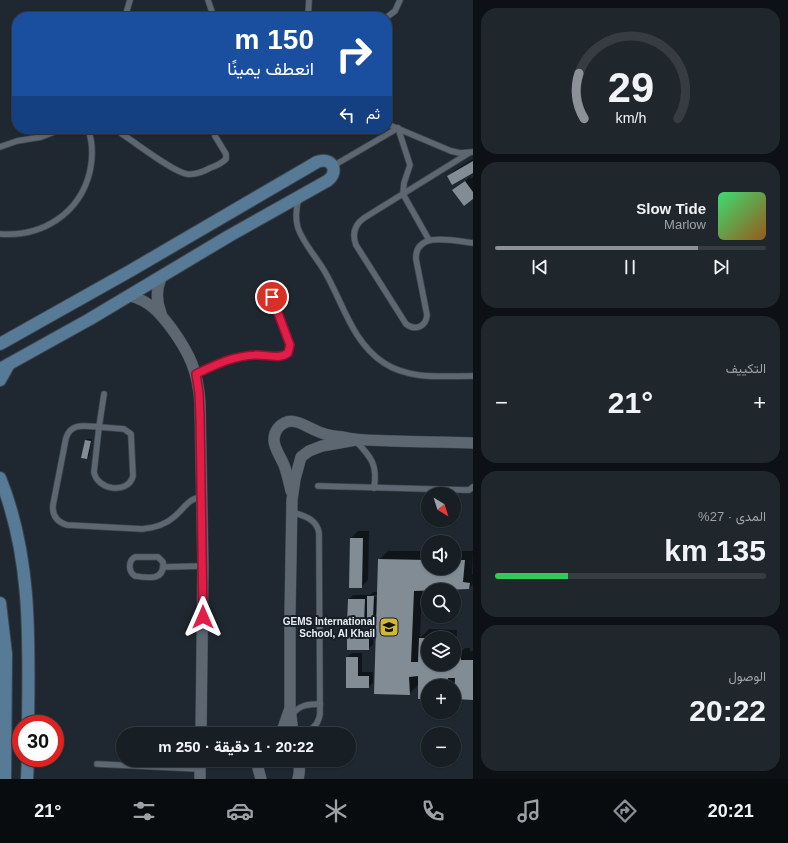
<!DOCTYPE html>
<html lang="ar">
<head>
<meta charset="utf-8">
<style>
  :root { --surface:#171e24; --page:#20272c; --text:#f1f3f6; --muted:#9ea2a6; --line:#363c41; --accent:#8c9099 }
  body { margin:0; font-family:Helvetica,Vazirmatn,sans-serif; background:var(--page); color:var(--text); direction:rtl; height:100vh; display:flex; flex-direction:column; font-size:15px; white-space:nowrap }
  * { box-sizing:border-box; margin:0 }
  p { font-size:13px; color:var(--muted) }
  .icon { flex:none; width:22px; height:22px; fill:none; stroke:currentColor; stroke-width:2; stroke-linecap:round; stroke-linejoin:round }
  .map { position:relative; flex:1; overflow:hidden; direction:ltr }
  .side { display:flex; flex-direction:column; gap:8px; padding:8px; background:#0d1014; width:315px }
  .side>* { flex:none }
  .hud { position:absolute; left:12px; top:12px; width:380px; height:122px; border-radius:16px; box-shadow:0 1px 3px #0004,0 0 0 1px var(--line); direction:rtl; background:#1a4fa0; color:#fff; overflow:hidden }
  .needle { width:26px; rotate:142deg }
  .buttons { position:absolute; left:421px; top:487px; display:grid; gap:8px }
  .buttons a { display:grid; place-items:center; width:40px; height:40px; border-radius:50%; background:var(--surface); box-shadow:0 1px 3px #0004,0 0 0 1px var(--line); font-size:20px }
  .speed { position:absolute; left:12px; top:715px; display:flex; gap:8px; font-size:20px; font-weight:700; text-align:center }
  .speed>* { display:grid; place-content:center; width:52px; height:52px; border-radius:50%; background:var(--surface); box-shadow:0 1px 3px #0004,0 0 0 1px var(--line); line-height:1 }
  .speed .limit { border:6px solid #d22; background:#fff; color:#111 }
  .pin { position:absolute; display:grid; place-items:center; width:34px; height:34px; color:#fff; margin:-17px; border:2px solid #fff; border-radius:50%; box-shadow:0 1px 4px #0007 }
  .me { position:absolute; width:44px; margin:-22px; rotate:0deg; stroke-linejoin:round; filter:drop-shadow(0 0 3px #0008) }
  .turn { display:flex; align-items:center; gap:14px; height:84px; padding:0 12px; font-size:18px }
  .turn .icon { width:52px; height:52px; stroke-width:2.5 }
  .turn b { display:block; font-size:28px; line-height:34px }
  .then { display:flex; align-items:center; height:38px; padding:0 12px; background:#0003; gap:8px; font-size:15px }
  .big { font-size:30px; font-weight:800; line-height:1.1 }
  .side .tile { flex:1; display:flex; flex-direction:column; justify-content:center; gap:6px; min-width:0; padding:0 14px; border-radius:16px; background:var(--page) }
  .side .dial { align-items:center; gap:0 }
  .dial svg { height:104px; overflow:visible; fill:none; stroke:var(--line); stroke-width:7; stroke-linecap:round; text-anchor:middle }
  .dial text { fill:var(--text); stroke:none }
  .song { display:flex; align-items:center; gap:12px }
  .cover { width:48px; height:48px; border-radius:6px; background:linear-gradient(135deg,hsl(140 70% 55%),hsl(30 70% 35%)) }
  .played { height:4px; border-radius:2px; background:linear-gradient(90deg,var(--accent) 75%,var(--line) 75%) }
  .keys { display:flex; justify-content:space-around; direction:ltr }
  .heat { display:flex; justify-content:space-between; align-items:center; font-size:22px; direction:ltr }
  .charge { height:6px; border-radius:3px; background:linear-gradient(90deg,#34c759 27%,var(--line) 0) }
  .trip { position:absolute; left:116px; top:727px; width:240px; height:40px; border-radius:20px; background:var(--surface); box-shadow:0 1px 3px #0004,0 0 0 1px var(--line); font-weight:800; line-height:40px; text-align:center; direction:rtl }
  .tabs { display:flex; height:64px; justify-content:space-around; align-items:center; background:#090c0e; color:var(--muted) }
  .tabs .icon { width:28px; height:28px }
  .tabs .current { color:var(--accent) }
  .tabs b { font-size:18px; color:var(--text) }
  main { display:flex; flex:1; min-height:0 }
  .map>svg:first-child { display:block }
  .shadow { fill:#0007; fill-rule:evenodd }
  .building { fill:#818c95 }
  .lines { fill:none; stroke-linecap:round; stroke-linejoin:round }
  .lane-casing { stroke:#3e454d; stroke-width:7 }
  .street-casing { stroke:#3e454d; stroke-width:12 }
  .secondary-casing { stroke:#3e454d; stroke-width:14 }
  .lane { stroke:#5d6771; stroke-width:5.5 }
  .street { stroke:#5d6771; stroke-width:11 }
  .secondary { stroke:#577a97; stroke-width:12 }
  .route-casing { stroke:#92132f; stroke-width:10 }
  .route { stroke:#e11d48; stroke-width:7 }
  .labels { text-anchor:middle; dominant-baseline:central; stroke-width:4; stroke-linejoin:round; paint-order:stroke }
  .poi-label { font-size:10px; font-weight:bold; fill:#e8eef3; stroke:#161e26; text-anchor:end }
</style>
</head>
<body>
<main>
<section class="side">
<div class="tile dial"><svg viewBox="0 0 100 80">
<path d="M14 69A42 42 0 1 1 86 69"/>
<path d="M14 69A42 42 0 0 1 10 34" stroke="#8c9099"/>
<text x="50" y="56" font-size="32" font-weight="700">29</text>
<text x="50" y="72" font-size="11">km/h</text>
</svg></div>
<div class="tile">
<div class="song"><i class="cover"></i><div><b>Slow Tide</b><p>Marlow</p></div></div>
<div class="played"></div>
<div class="keys"><svg class="icon" aria-label="previous" viewBox="0 0 24 24"><path d="M18 5L8 12l10 7zM5 5v14"/></svg><svg class="icon" aria-label="pause" viewBox="0 0 24 24"><path d="M8 5v14M16 5v14"/></svg><svg class="icon" aria-label="next" viewBox="0 0 24 24"><path d="M6 5l10 7-10 7zM19 5v14"/></svg></div>
</div>
<div class="tile"><p>التكييف</p>
<div class="heat"><a>−</a><b class="big">21°</b><a>+</a></div>
</div>
<div class="tile"><p>المدى · 27%</p><b class="big">135 km</b><div class="charge"></div></div>
<div class="tile"><p>الوصول</p><b class="big">20:22</b></div>
</section>
<div class="map">
<svg width="473" height="779" viewBox="0 0 473 779">
  <rect width="100%" height="100%" fill="#1f2830"/>
  <g class="shadow">
    <path d="M473,159V172L448,176L455,170Z"/>
    <path d="M470,177L471,179L473,177V198L453,190Z"/>
    <path d="M87,439H92L89,456L87,458L86,440Z"/>
    <path d="M358,531H369L368,580L361,587L351,538Z"/>
    <path d="M388,551H428V568H454V551H473L472,574H473V584L469,588L422,589L420,638L429,629L457,630L456,657L465,648H470V651H473V699L455,690L454,691V686H428V698L419,684L409,694L378,612L373,617H368V620L364,624H348L349,599L353,595H370L373,592H378L379,560ZM371,595H379V597H371ZM428,638H454V664H428Z"/>
    <path d="M352,632L373,633V645L368,649L348,637Z"/>
    <path d="M352,653H362V672H373V683L368,687H347V657Z"/>
  </g>
  <g class="building">
    <path d="M473,161V173L452,185L447,176Z"/>
    <path d="M465,181L473,192V199L464,206L452,190Z"/>
    <path d="M85,440L91,441L87,459L81,458Z"/>
    <path d="M350,538H363L362,588H349Z"/>
    <path d="M378,559L428,560V568H454V560H465L463,582L470,583L469,589L414,591L411,662H418L419,638H428V664L455,665V657H461V660H473V700L454,699L455,678H448L447,686H428V699H418V676L409,677L410,695L374,694Z"/>
    <path d="M367,596H374L373,618H367Z"/>
    <path d="M348,599H365L364,625H347Z"/>
    <path d="M347,636L369,637V650H347Z"/>
    <path d="M346,657H358V676H369V688H346Z"/>
  </g>
  <g class="lines">
    <defs>
      <g id="lane">
        <path d="M208,0L212,12"/>
        <path d="M125,17L130,0"/>
        <path d="M308,17L309,0"/>
        <path d="M387,17L395,11L400,0"/>
        <path d="M387,124L451,151L460,153L473,152"/>
        <path d="M117,129L122,134C136,143 173,172 187,174C196,175 203,172 210,168C216,166 222,163 226,159V154L215,136"/>
        <path d="M0,147L17,141L41,137L62,129"/>
        <path d="M469,153L364,218C354,225 352,234 356,245L406,324C415,331 426,327 427,315L416,259C415,230 455,241 473,243"/>
        <path d="M333,166L398,128L410,165L404,183L403,194L429,240"/>
        <path d="M299,198C296,208 295,218 298,228C303,243 317,258 325,272C343,303 352,342 384,363C410,380 443,376 473,376"/>
        <path d="M0,234C42,237 80,214 90,171C93,157 93,143 88,129"/>
        <path d="M196,374C215,365 233,356 255,355C265,354 279,360 288,353L290,345L272,297"/>
        <path d="M104,394L99,427L124,429L131,434L133,476C128,495 97,490 94,472L99,427C86,426 71,422 66,438L53,505C52,515 57,522 67,525L142,529C154,528 165,525 174,517C184,509 188,498 202,497"/>
        <path d="M356,441C371,457 378,465 374,488"/>
        <path d="M318,486L466,490H469L473,487"/>
        <path d="M292,512C304,516 317,519 319,533L320,714C318,727 310,731 299,734"/>
        <path d="M135,557H158L163,562C165,581 148,578 135,576C128,571 128,561 135,557Z"/>
        <path d="M163,567L203,566"/>
        <path d="M292,715C299,705 308,704 320,704"/>
        <path d="M97,764L200,769"/>
      </g>
      <g id="street">
        <path d="M130,296C150,301 160,313 172,329C190,354 198,372 200,403L203,566L201,734"/>
        <path d="M161,313C156,301 156,290 161,278"/>
        <path d="M291,491C289,482 287,473 284,465C279,453 268,441 278,428C292,412 307,429 322,433C328,436 336,436 343,437C360,441 377,440 394,441C420,442 447,442 473,443"/>
        <path d="M281,734L289,711"/>
        <path d="M293,734L290,707V614L292,500L295,479L301,457L309,451L322,446L356,440"/>
        <path d="M298,760C300,767 300,772 298,779"/>
        <path d="M200,779V760"/>
        <path d="M261,779L258,768L261,760"/>
      </g>
      <g id="secondary">
        <path d="M0,344L130,271L317,162C332,156 340,172 327,181L229,236L90,319L0,369"/>
        <path d="M0,380L9,364"/>
        <path d="M0,478C32,557 29,641 28,724"/>
        <path d="M0,603L6,654L5,779"/>
        <path d="M27,779L28,758"/>
      </g>
    </defs>
    <use href="#lane" class="lane-casing"/>
    <use href="#street" class="street-casing"/>
    <use href="#secondary" class="secondary-casing"/>
    <use href="#lane" class="lane"/>
    <use href="#street" class="street"/>
    <use href="#secondary" class="secondary"/>
  </g>
  <g class="lines">
    <defs>
      <path id="route" d="M203,617L200,418L199,393L196,374C215,365 233,356 255,355C265,354 279,360 288,353L290,345L272,297"/>
    </defs>
    <use href="#route" class="route-casing"/>
    <use href="#route" class="route"/>
  </g>
  <defs>
    <symbol id="school-square" viewBox="-11 -11 22 22"><rect x="-9" y="-9" width="18" height="18" rx="4" fill="#d2b635" stroke="#161e26"/><path d="M0-5L7-2L0 1L-7-2ZM-4 1L0 2.5L4 1V4Q0 6-4 4Z" fill="#111"/></symbol>
  </defs>
  <g fill-rule="evenodd">
    <use href="#school-square" x="378" y="616" width="22" height="22"/>
  </g>
  <g class="labels">
    <g class="poi-label">
      <text x="375" y="621">GEMS International<tspan x="375" dy="12">School, Al Khail</tspan></text>
    </g>
  </g>
</svg>
<div class="buttons">
<a><svg class="needle" viewBox="-14 -14 28 28"><path d="M0-13l5 13h-10z" fill="#e53935"/><path d="M0 13l5-13h-10z" fill="#9ea2a6"/></svg></a>
<a><svg class="icon" aria-label="sound" viewBox="0 0 24 24"><path d="M4 9h4l5-4v14l-5-4H4zM17 9q2 3 0 6"/></svg></a>
<a><svg class="icon" aria-label="search" viewBox="0 0 24 24"><circle cx="10" cy="10" r="6"/><path d="M15 15l6 6"/></svg></a>
<a><svg class="icon" aria-label="layers" viewBox="0 0 24 24"><path d="M12 4l9 5-9 5-9-5zM3 14l9 5 9-5"/></svg></a>
<a>+</a>
<a>−</a>
</div>
<div class="speed"><div class="limit">30</div></div>
<div class="pin" style="left:272px;top:297px;background:#d93025"><svg class="icon" aria-label="arrive" viewBox="0 0 24 24"><path d="M6 21V4h12l-3 4 3 4H6"/></svg></div>
<svg class="me" style="left:203px;top:617px" viewBox="-20 -20 40 40"><path d="M0-17L14 15 0 8-14 15z" fill="#e11d48" stroke="#fff" stroke-width="4"/></svg>
<div class="trip">20:22 · 1 دقيقة · 250 m</div>
<div class="hud">
<div class="turn"><svg class="icon" aria-label="right" viewBox="0 0 24 24"><path d="M7 20v-9h11M14 6l5 5-5 5"/></svg><div><b>150 m</b>انعطف يمينًا</div></div>
<div class="then">ثم<svg class="icon" aria-label="left" viewBox="0 0 24 24"><path d="M17 20v-9H6M10 6l-5 5 5 5"/></svg></div>
</div>
</div>
</main>
<nav class="tabs">
<b>20:21</b>
<svg class="icon current" aria-label="directions" viewBox="0 0 24 24"><path d="M12 3l9 9-9 9-9-9zM9 14v-3h6M13 9l2 2-2 2"/></svg>
<svg class="icon" aria-label="music" viewBox="0 0 24 24"><path d="M9 18V5l10-2v13"/><circle cx="6" cy="18" r="3"/><circle cx="16" cy="16" r="3"/></svg>
<svg class="icon" aria-label="phone" viewBox="0 0 24 24"><path d="M5 4h4l2 5-3 2q2 4 5 5l2-3 5 2v4C11 20 4 13 5 4z"/></svg>
<svg class="icon" aria-label="climate" viewBox="0 0 24 24"><path d="M12 3v18M4 7l16 10M4 17L20 7"/></svg>
<svg class="icon" aria-label="car" viewBox="0 0 24 24"><path d="M5 17H2v-5l4-1 3-4h7l3 4 3 1v5h-3M9 17h6M6 11h13"/><circle cx="7" cy="17" r="2"/><circle cx="17" cy="17" r="2"/></svg>
<svg class="icon" aria-label="filters" viewBox="0 0 24 24"><path d="M4 7h16M4 17h16"/><circle cx="9" cy="7" r="2"/><circle cx="15" cy="17" r="2"/></svg>
<b>21°</b>
</nav>
</body>
</html>
